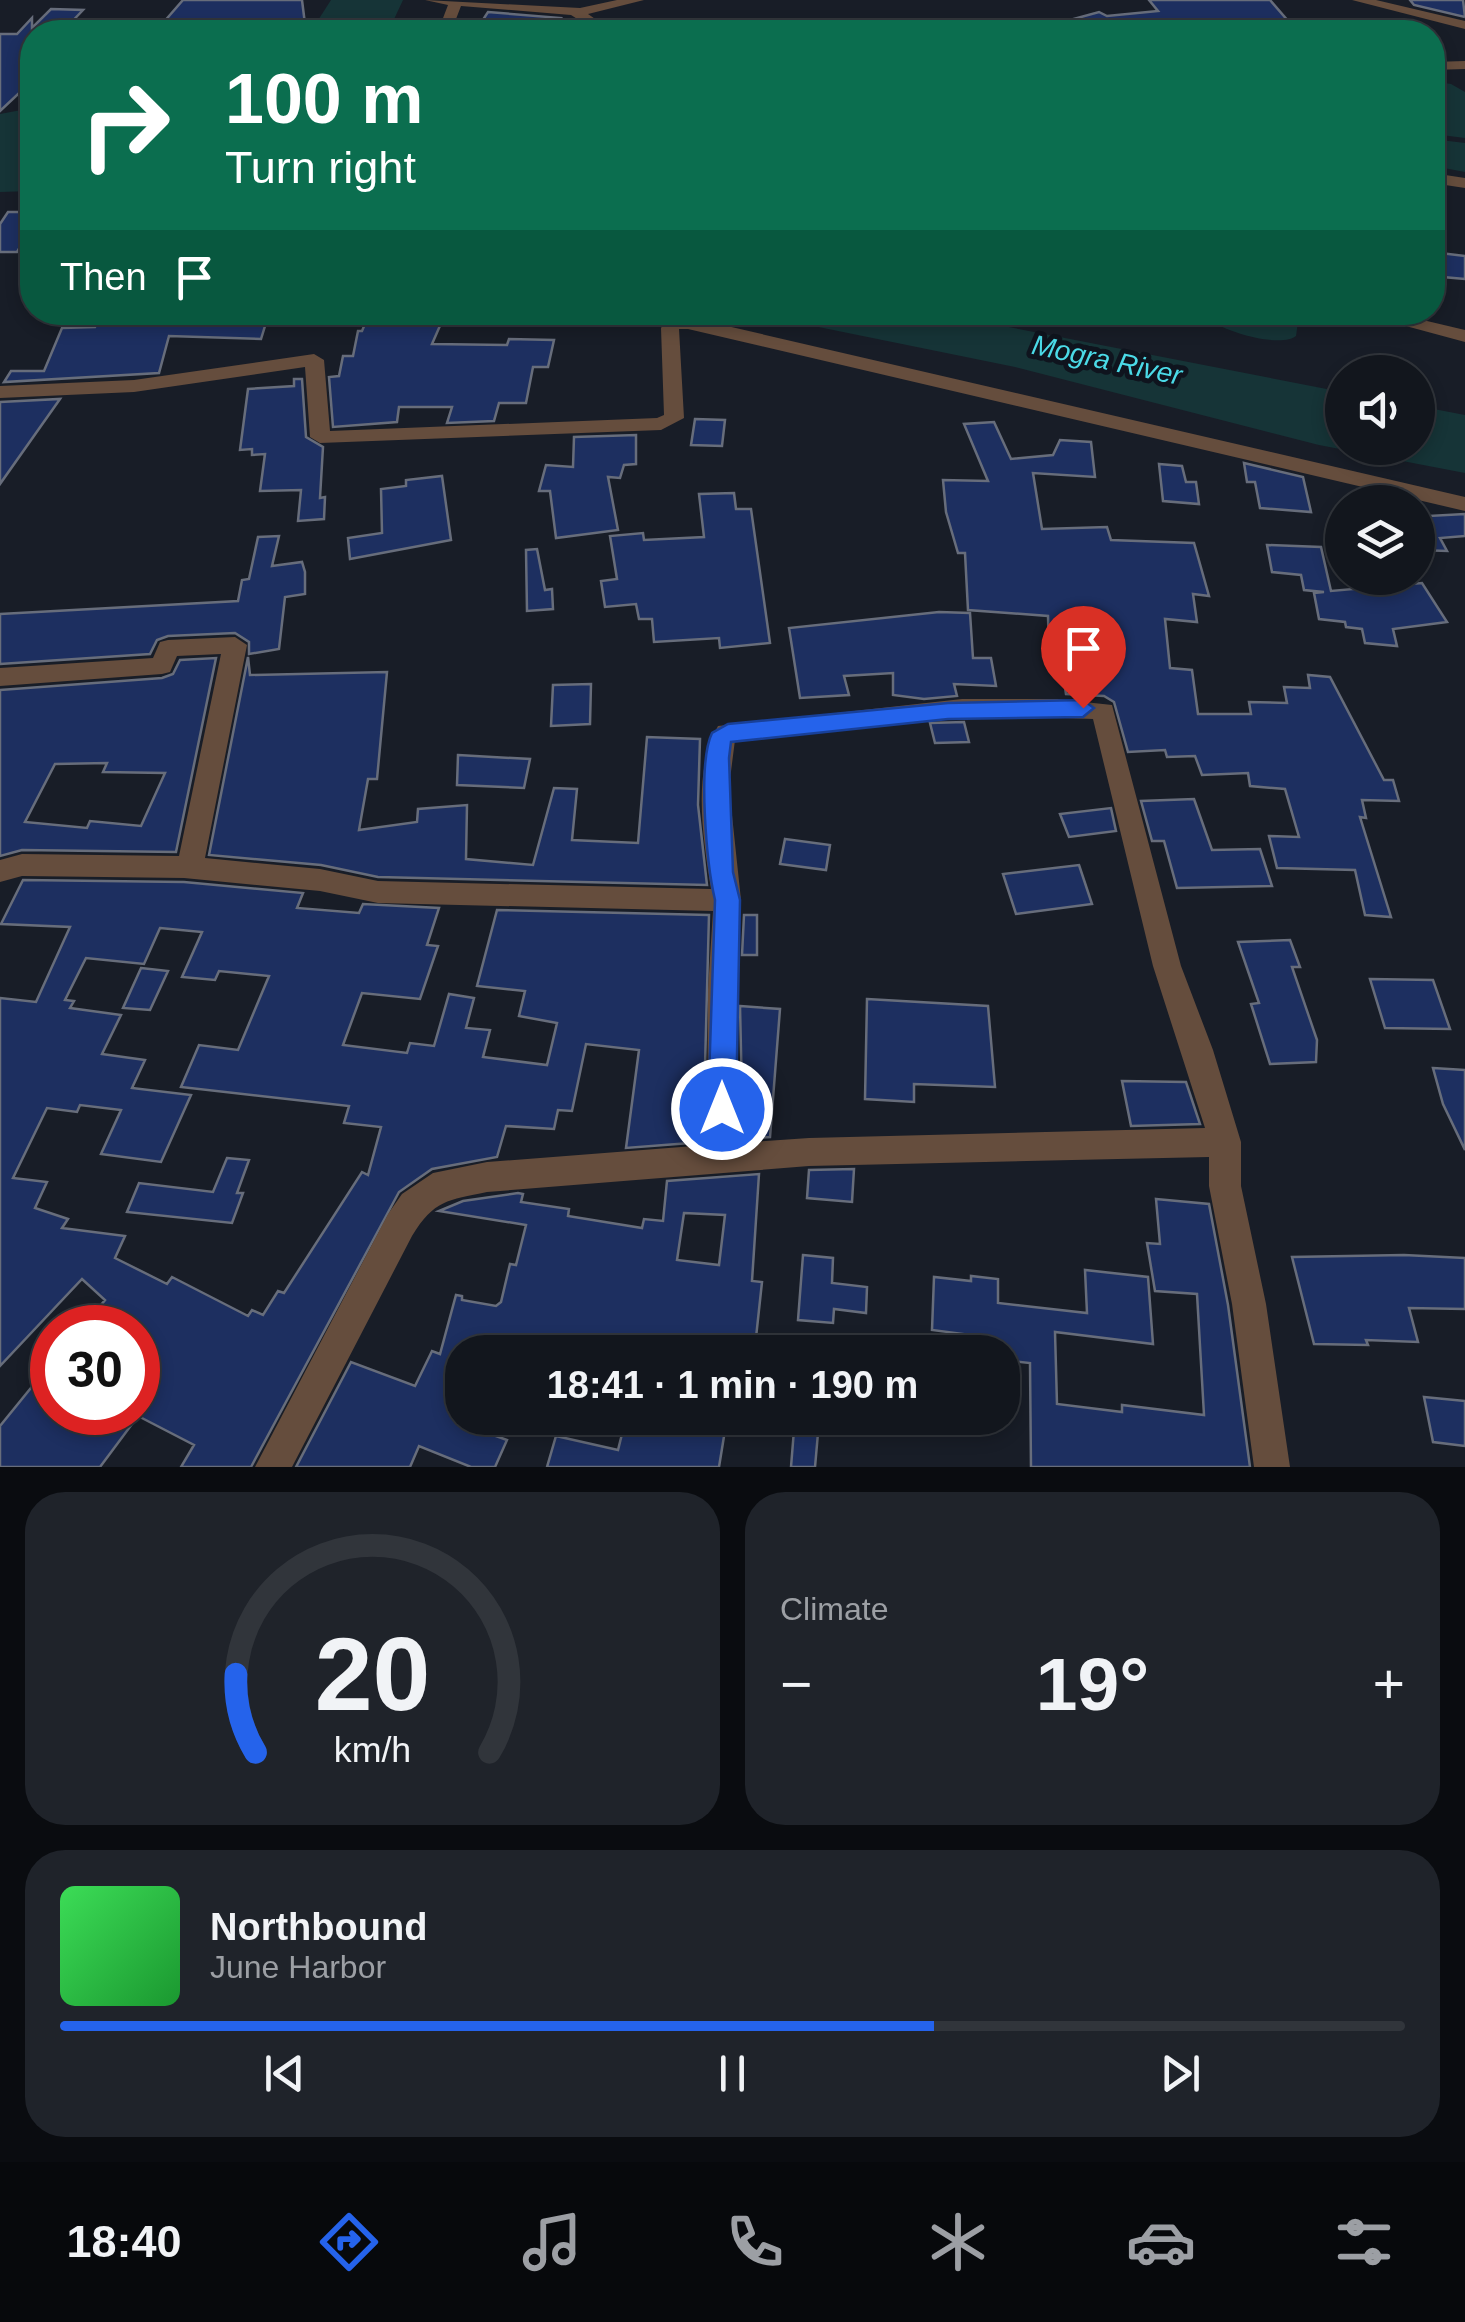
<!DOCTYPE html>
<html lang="en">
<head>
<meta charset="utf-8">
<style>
  :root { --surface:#12161d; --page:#1f232a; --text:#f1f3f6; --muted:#9c9fa4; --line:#31353b; --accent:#2563eb }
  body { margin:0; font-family:Helvetica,sans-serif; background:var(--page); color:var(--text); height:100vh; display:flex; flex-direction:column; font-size:38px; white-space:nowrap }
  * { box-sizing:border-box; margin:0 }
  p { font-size:32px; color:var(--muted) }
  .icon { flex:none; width:55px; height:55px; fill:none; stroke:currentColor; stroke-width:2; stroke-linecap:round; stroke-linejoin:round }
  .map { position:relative; height:1467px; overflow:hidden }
  .drawer { display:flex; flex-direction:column; gap:25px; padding:25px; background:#0a0c10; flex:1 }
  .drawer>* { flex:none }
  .top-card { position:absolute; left:20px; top:20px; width:1425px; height:305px; border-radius:40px; box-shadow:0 5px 15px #0003,0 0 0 2px var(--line); background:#0b6e4f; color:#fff; overflow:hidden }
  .controls { position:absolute; left:1325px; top:355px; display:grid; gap:20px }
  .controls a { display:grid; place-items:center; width:110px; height:110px; border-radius:50%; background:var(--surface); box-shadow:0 5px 15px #0003,0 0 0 2px var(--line); font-size:50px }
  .speed { position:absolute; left:30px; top:1305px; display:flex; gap:20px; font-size:50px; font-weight:700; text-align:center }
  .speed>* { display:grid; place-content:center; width:130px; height:130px; border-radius:50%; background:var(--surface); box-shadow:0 5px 15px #0003,0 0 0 2px var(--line); line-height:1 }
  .speed .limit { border:15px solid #d22; background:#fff; color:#111 }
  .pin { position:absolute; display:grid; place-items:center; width:85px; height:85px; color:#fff; margin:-102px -42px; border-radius:50% 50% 50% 0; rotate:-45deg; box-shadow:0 0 10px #0007 }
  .pin .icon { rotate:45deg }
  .me { position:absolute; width:110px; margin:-55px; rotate:0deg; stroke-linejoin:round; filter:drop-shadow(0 0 8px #0008) }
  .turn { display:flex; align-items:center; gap:35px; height:210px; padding:0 40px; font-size:45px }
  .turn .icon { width:130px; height:130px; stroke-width:2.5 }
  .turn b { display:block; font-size:70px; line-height:85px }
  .then { display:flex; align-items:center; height:95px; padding:0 40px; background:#0003; gap:20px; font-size:38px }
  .big { font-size:75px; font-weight:700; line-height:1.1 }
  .drawer .card { flex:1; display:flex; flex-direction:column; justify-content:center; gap:15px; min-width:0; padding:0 35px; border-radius:40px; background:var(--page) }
  .drawer .dial { align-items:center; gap:0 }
  .dial svg { height:260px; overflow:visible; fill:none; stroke:var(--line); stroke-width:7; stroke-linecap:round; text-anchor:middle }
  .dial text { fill:var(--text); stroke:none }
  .song { display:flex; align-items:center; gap:30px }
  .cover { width:120px; height:120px; border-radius:15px; background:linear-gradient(135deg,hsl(130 70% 55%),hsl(130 70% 35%)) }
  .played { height:10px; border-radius:5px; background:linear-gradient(90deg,var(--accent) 65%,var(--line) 65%) }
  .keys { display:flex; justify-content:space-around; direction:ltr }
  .heat { display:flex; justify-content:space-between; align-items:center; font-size:55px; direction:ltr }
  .drawer .tiles { flex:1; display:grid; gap:25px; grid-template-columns:1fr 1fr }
  .card:last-child { grid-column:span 2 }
  .trip { position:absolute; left:445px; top:1335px; width:575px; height:100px; border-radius:40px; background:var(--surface); box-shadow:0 5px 15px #0003,0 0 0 2px var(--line); font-weight:700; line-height:100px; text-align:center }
  .dock { display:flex; height:160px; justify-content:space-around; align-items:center; background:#07090c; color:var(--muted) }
  .dock .icon { width:70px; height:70px }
  .dock .current { color:var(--accent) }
  .dock b { font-size:45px; color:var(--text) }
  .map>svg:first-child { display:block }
  .water { fill:#163437 }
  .building { fill:#1d2f60; stroke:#676d7b; stroke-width:2.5; fill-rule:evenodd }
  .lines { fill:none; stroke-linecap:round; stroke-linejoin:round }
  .minor { fill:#654d3d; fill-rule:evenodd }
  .route { fill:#2563eb; stroke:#184099; stroke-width:2.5 }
  .labels { text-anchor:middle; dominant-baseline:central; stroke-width:10; stroke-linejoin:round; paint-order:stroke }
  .far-water-label { font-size:28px; font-style:italic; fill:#4bdae7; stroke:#0f141e }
</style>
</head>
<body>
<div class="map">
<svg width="1465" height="1467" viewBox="0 0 1465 1467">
  <rect width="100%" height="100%" fill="#181d27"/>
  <g class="water">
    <path d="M331,0H403L388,32H317L315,25Z"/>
    <path d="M1432,81L1451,84L1465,92V138L1433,134Z"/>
    <path d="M32,108V191L0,192V114Z"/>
    <path d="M1432,139L1465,143V172L1433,166Z"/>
    <path d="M1266,312L1298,322L1296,336C1280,349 1214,330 1204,314Z"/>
    <path d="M750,313H937L1342,392V448H1418V406L1465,415V473L1319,445L1015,367Z"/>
  </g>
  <g class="building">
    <path d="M183,0H302L306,32H266V27L221,32L156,31Z"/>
    <path d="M1149,0H1270L1289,22L1185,32H1049L1048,26L1099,12L1107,16L1158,11Z"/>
    <path d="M1410,0H1463L1465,17L1414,5Z"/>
    <path d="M51,9L83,10L62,32H32V81L0,111V34H17L32,18V28Z"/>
    <path d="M488,12L561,18L555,32H475Z"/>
    <path d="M8,212H32V227L17,252H0V224Z"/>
    <path d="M1432,252L1465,256V279L1432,276Z"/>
    <path d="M123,312L122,317L269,313L261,339L169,336L159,373L4,382L11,371H44L62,328L95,327L101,313Z"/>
    <path d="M370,312H446L432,344L507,345L509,339L554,340L548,367H533L526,403H499L494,421L447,423L452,407H399L397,422L333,427L329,377L339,376L343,356H353L358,331H362Z"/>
    <path d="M294,379H302L306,437L323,447L320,498L325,497L324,519L298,521L301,490L260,491L265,454L252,455V449L240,450L248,389L294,386Z"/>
    <path d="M60,399L0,484V402Z"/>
    <path d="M695,419L725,420L722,446L691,445Z"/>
    <path d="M994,422L1011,459L1053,455L1060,440L1091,442L1095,477L1033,473L1042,529L1107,527L1111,540L1194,543L1209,596L1193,594L1197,622L1165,619L1170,668L1192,670L1198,714H1251L1249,702L1287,703L1284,687L1310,688L1308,675L1330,677L1384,780H1393L1399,801L1362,800L1366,818L1360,817L1391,917L1365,915L1355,870L1277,868L1269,836L1299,837L1285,789L1250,786L1248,773L1202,775L1195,756L1167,757L1165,750L1128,752L1114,702L1104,696L1066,694L1060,655L1049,654L1048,616L968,610L965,553H958L946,512L943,480L988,481L964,424Z"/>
    <path d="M636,435V464L624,465L620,478L608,477L618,530L556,538L550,491H539L546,465L573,467L574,437Z"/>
    <path d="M1244,463L1303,477L1311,512L1260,508L1255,482H1247Z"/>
    <path d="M1159,464L1182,466L1186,482H1196L1199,504L1163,501Z"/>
    <path d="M442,476L451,540L350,559L348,538L382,533L381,489L406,486V480Z"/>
    <path d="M734,493L736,509H751L770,643L720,648L719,638L654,642L652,619H639L636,604L605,607L601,581L617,579L610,536L643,533L644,540L704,537L699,494Z"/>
    <path d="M1418,504L1423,505L1429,516L1465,514V536L1440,538L1447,551L1418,550Z"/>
    <path d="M279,536L272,566L302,562L305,572V594L285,597L279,649L249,654V642L235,633L168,636L157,640L150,654L0,664V614L238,601L242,580L249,579L258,537Z"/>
    <path d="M1267,545L1321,547L1331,591L1422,583L1447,622L1393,629L1397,646L1365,643L1362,629L1346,627L1345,622L1319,619L1314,593L1324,592L1304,590L1301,575L1272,572Z"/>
    <path d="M537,549L545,590L552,589L553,609L527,611L526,550Z"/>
    <path d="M939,612L970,613L973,658H991L996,686L954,684L957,696L924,699L893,695V673L844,676L849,695L800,698L789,628Z"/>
    <path d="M248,657L250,675L387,672L377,779H368L359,830L417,822L418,809L467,805L466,859L533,865L554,788L577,789L572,840L638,843L647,737L700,739L698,805L707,885L378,877L321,865L209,855Z"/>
    <path d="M216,658L176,852L22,850L0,856V690L162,678L173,674L180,660ZM107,763L103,772L165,773L141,826L90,821L87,828L25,822L55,764Z"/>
    <path d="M591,684L590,724L551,726L553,685Z"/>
    <path d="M964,722L969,742L935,743L930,723Z"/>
    <path d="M458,755L530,759L524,788L457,785Z"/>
    <path d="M1194,799L1212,850L1260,849L1272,886L1177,888L1164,841H1152L1141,801Z"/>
    <path d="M1111,808L1116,831L1069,837L1060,814Z"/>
    <path d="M785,839L830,845L826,870L780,864Z"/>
    <path d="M1079,865L1092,904L1016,914L1003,874Z"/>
    <path d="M23,880L184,882L303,893L297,908L359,913L363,904L439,908L427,945L438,946L420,999L362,993L343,1045L407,1053L410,1043L434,1046L449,994L474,998L466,1028L490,1030L483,1057L547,1065L557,1023L519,1016L525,991L477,986L497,910L709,915L703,1142L626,1148L639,1050L586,1044L572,1111L558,1110L554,1129L506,1126L497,1157L432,1169L399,1192L251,1467H181L194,1445L138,1416L100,1467H0V1426L52,1362V1412H138V1328H82L105,1300L82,1279L0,1366V998L36,1002L70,927L1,924ZM160,928L202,932L182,977L215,980L219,971L269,976L238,1050L199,1045L181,1087L349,1106L344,1123L381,1127L368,1175L362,1172L284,1293L278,1291L263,1315L252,1310L248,1316L172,1277L167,1284L115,1258L125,1236L62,1228L68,1219L35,1208L47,1182L13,1178L47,1108L77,1112L80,1105L121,1110L101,1154L161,1162L191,1095L132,1088L145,1060L102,1054L121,1015L70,1008L74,1001L65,1000L86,958L144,964Z"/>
    <path d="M744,915H757V955H742Z"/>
    <path d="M1290,940L1300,967H1292L1317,1040L1316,1062L1270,1064L1251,1004L1259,1003L1238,942Z"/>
    <path d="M141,968L168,971L150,1010L123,1008Z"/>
    <path d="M1370,979L1433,980L1450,1029L1385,1028Z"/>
    <path d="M867,999L988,1006L995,1087L914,1084V1102L865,1099Z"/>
    <path d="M740,1006L780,1009L770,1137L743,1139Z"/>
    <path d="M1433,1068L1465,1070V1150L1443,1104Z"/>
    <path d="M1122,1081L1186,1082L1200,1124L1131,1126Z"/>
    <path d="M227,1158L249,1160L237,1193H243L232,1223L127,1212L139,1183L213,1192Z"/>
    <path d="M854,1169L852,1202L807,1198L809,1170Z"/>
    <path d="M759,1174L752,1281L762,1282L755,1347L657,1338L656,1352H545L479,1343L478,1348L462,1346L463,1424L507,1440L495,1467H471L419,1446L410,1467H296L351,1362L415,1386L432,1351L440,1354L456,1295L462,1296V1300L496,1306L501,1302L510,1264L516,1265L526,1225L439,1211L463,1201L518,1193L523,1194L521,1202L569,1209L568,1216L642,1228L644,1219L663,1221L667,1181ZM684,1213L725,1215L719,1265L677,1260Z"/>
    <path d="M1156,1199L1209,1204L1228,1305L1250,1467H1031L1030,1363L1002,1360V1352H971V1335L932,1330L934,1277L971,1281V1276L998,1279V1303L1087,1313L1085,1270L1148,1277L1153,1344L1055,1332L1057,1404L1122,1412V1405L1204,1415L1197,1294L1155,1291L1147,1243L1160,1244Z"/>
    <path d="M803,1255L833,1258L832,1283L867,1287L866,1313L834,1309L833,1323L798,1320Z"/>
    <path d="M1404,1255L1465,1258V1309L1409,1308L1418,1342L1366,1340L1368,1345L1314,1344L1292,1257Z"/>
    <path d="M1424,1397L1465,1401V1446L1433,1442Z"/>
    <path d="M626,1418H727L719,1467H547L556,1436L618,1450Z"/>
    <path d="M794,1430L818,1433L815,1467H791Z"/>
  </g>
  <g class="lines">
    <g class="minor">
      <path d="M425,0L580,8L617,0H644L588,14L614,32H598L571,15L461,6L451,32H432L440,26L448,5Z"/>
      <path d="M1352,0H1376L1465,21V29Z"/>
      <path d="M1465,61V69L1432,70V62Z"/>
      <path d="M1432,173L1465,178V188L1432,183Z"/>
      <path d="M1354,312H1389L1465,330V342Z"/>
      <path d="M688,317L1465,497V511L688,329H679L684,418L661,430L320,443L310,437L305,367L134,392L0,398V386L134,380L314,354L324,360L330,431L657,418L664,415L661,328L667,319Z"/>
      <path d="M235,637L247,645L205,858L320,869L378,881L711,889C703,837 692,772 718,726L962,699H1057L1112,705L1181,966L1213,1050L1241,1142V1186L1266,1304L1290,1467H1254L1232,1304L1209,1186V1157L809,1166L487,1192C448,1200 434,1200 412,1236L292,1467H255L388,1214L402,1194L433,1173L487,1162L707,1145L708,989L713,911L378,903L320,891L184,878L22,876L0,882V860L22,854L179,856L221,654L177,656L170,672L162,674L0,686V668L153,658L160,642L168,640ZM1010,716L1093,719L1153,966L1205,1128L809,1138L739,1143L736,989L741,900L729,787L735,740L915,720Z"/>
    </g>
  </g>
  <path class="route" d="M1083,700L1094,708L1083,717L948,719L731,742L729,758L733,872L740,900L736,1109L732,1118L722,1121L712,1118L708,1109L715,900C707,866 697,764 712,733L728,724L948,703Z"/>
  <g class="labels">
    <g class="far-water-label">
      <text transform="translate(1107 360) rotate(12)">Mogra River</text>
    </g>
  </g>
</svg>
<div class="controls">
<a><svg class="icon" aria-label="sound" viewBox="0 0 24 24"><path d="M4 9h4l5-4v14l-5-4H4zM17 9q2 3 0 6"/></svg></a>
<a><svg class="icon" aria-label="layers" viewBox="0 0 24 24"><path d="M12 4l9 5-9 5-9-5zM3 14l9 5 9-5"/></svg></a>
</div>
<div class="speed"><div class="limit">30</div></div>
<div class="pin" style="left:1083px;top:708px;background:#d93025"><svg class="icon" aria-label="arrive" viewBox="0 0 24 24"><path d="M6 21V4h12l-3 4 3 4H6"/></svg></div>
<svg class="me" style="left:722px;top:1109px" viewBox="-20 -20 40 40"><circle r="17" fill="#2563eb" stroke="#fff" stroke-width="3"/><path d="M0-11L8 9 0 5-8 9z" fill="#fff"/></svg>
<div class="trip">18:41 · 1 min · 190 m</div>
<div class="top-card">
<div class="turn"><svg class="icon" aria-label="right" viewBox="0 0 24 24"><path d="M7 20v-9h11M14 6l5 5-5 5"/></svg><div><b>100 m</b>Turn right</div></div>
<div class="then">Then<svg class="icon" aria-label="arrive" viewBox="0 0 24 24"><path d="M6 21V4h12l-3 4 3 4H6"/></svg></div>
</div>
</div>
<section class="drawer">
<div class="tiles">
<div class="card dial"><svg viewBox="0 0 100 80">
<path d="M14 69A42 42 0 1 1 86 69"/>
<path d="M14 69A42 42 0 0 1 8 45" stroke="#2563eb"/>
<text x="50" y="56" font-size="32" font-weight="700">20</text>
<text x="50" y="72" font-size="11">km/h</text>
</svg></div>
<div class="card"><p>Climate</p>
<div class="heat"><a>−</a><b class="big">19°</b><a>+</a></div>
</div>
<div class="card">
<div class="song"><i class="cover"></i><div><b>Northbound</b><p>June Harbor</p></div></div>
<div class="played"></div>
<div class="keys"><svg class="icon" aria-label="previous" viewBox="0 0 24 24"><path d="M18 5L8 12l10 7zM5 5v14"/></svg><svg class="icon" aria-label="pause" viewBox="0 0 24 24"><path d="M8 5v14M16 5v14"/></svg><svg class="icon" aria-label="next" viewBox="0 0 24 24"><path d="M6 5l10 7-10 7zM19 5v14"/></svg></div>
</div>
</div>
</section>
<nav class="dock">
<b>18:40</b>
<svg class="icon current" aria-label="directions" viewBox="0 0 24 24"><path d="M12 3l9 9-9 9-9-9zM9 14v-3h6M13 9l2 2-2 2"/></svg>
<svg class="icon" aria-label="music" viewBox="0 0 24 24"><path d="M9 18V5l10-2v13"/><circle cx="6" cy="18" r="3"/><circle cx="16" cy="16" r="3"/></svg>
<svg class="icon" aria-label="phone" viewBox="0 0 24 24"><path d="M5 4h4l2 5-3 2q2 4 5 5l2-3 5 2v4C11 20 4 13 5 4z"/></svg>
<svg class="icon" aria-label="climate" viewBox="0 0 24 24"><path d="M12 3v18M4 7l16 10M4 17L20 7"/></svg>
<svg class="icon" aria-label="car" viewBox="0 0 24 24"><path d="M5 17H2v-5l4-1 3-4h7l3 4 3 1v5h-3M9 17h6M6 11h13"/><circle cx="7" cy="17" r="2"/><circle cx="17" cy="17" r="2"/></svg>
<svg class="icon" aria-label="filters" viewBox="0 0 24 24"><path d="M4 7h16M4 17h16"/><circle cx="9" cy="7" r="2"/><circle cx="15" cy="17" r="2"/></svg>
</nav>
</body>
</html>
